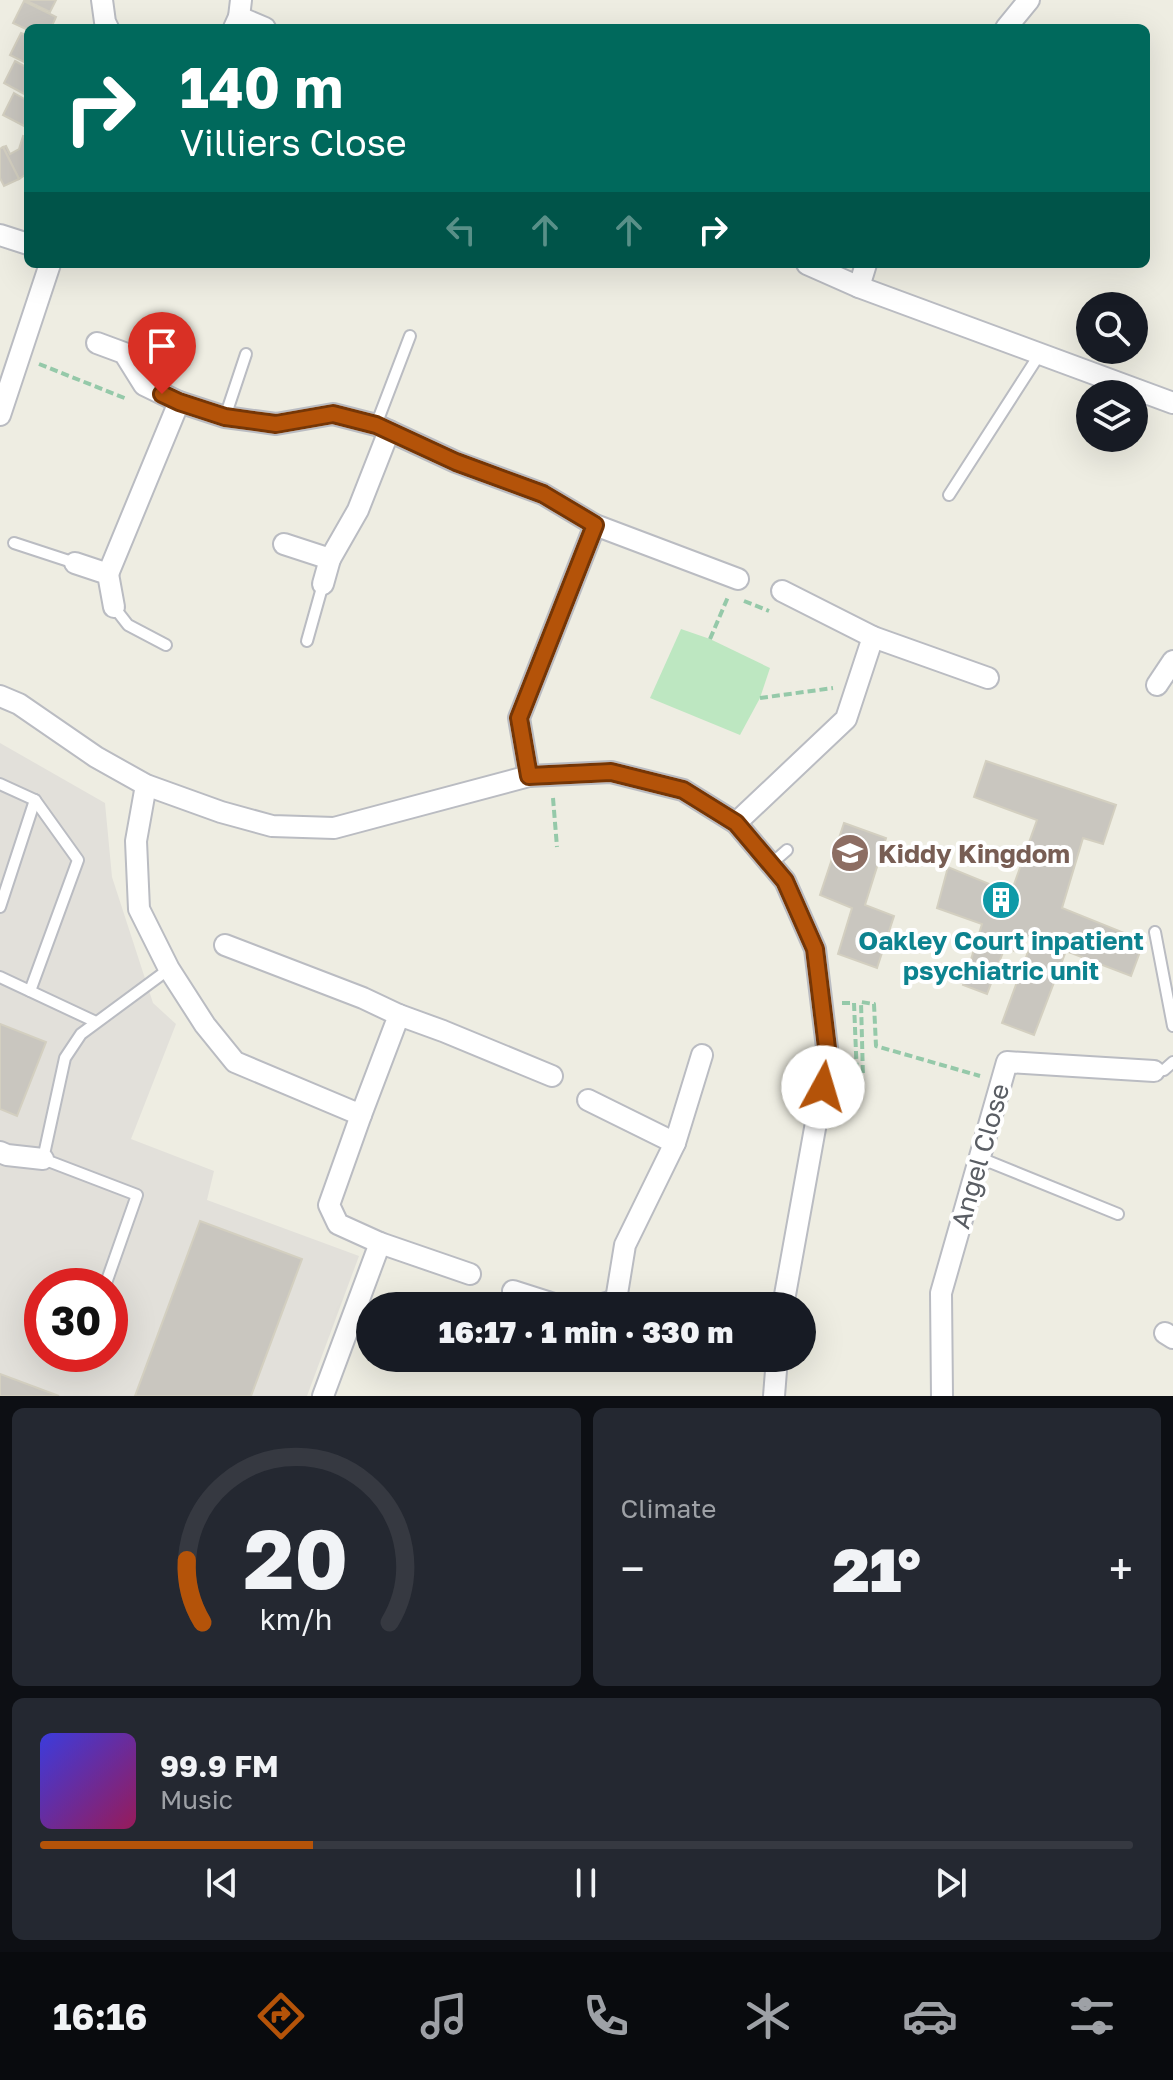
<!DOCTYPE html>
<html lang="en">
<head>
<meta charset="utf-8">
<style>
  :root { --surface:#171b24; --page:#242831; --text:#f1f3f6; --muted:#9ea1a6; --line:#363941; --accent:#b45309 }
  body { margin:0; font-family:"Golos Text",sans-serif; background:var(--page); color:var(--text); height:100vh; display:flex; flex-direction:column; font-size:30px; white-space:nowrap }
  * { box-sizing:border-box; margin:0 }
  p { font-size:26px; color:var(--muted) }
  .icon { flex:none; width:44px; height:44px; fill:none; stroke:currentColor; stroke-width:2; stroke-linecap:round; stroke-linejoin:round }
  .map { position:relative; height:1396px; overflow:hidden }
  .sheet { display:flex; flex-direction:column; gap:12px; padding:12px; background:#0d0f14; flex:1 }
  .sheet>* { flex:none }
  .guide { position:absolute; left:24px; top:24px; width:1126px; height:244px; border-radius:12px; box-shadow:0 8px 32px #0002; background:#00695c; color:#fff; overflow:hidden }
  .controls { position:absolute; left:1076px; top:292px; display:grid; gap:16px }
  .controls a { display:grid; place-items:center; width:72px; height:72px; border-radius:50%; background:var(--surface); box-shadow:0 8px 32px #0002; font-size:40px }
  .speed { position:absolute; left:24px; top:1268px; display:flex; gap:16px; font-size:40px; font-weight:700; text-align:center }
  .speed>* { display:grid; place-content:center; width:104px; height:104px; border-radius:50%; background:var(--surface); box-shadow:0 8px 32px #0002; line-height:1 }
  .speed .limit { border:12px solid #d22; background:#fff; color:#111 }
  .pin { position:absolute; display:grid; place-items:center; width:68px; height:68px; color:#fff; margin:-82px -34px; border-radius:50% 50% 50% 0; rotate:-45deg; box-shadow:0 0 8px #0007 }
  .pin .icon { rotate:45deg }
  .me { position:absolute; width:88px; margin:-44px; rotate:6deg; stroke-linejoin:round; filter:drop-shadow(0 0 6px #0008) }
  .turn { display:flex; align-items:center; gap:28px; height:168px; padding:0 24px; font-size:36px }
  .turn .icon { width:104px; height:104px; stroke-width:2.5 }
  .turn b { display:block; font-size:56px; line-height:68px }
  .lanes { display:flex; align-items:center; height:76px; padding:0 24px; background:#0003; justify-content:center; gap:40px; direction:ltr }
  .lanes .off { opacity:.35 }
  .big { font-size:60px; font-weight:800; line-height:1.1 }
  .sheet .widget { flex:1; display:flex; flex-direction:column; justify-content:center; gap:12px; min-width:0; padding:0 28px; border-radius:12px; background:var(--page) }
  .sheet .dial { align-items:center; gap:0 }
  .dial svg { height:208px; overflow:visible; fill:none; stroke:var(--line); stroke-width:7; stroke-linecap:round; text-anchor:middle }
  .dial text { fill:var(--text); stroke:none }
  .song { display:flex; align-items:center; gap:24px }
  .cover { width:96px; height:96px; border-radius:12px; background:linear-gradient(135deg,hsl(240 70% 55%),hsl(330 70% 35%)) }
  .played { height:8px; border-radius:4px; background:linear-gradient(90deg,var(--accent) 25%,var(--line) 25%) }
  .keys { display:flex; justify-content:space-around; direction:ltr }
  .heat { display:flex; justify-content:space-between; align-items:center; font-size:44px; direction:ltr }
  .sheet .tiles { flex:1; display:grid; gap:12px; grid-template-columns:1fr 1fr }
  .widget:last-child { grid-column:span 2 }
  .trip { position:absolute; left:356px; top:1292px; width:460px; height:80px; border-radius:40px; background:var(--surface); box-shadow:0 8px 32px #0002; font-weight:800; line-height:80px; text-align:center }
  .dock { display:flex; height:128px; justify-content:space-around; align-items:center; background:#090b0e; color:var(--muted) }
  .dock .icon { width:56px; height:56px }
  .dock .on { color:var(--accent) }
  .dock b { font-size:36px; color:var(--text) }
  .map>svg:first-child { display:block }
  .industrial { fill:#e2e0da; fill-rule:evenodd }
  .green { fill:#bde7c1 }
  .building { fill:#c9c6bf; stroke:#d3cfc0; stroke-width:2 }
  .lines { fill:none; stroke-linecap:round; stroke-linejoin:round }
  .service-casing { stroke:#babcc2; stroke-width:14 }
  .minor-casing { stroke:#babcc2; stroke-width:24 }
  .path { stroke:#95c9a9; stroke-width:4; stroke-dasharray:8 4; stroke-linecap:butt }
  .service { stroke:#fff; stroke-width:10 }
  .minor { stroke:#fff; stroke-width:20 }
  .route-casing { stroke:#753606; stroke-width:20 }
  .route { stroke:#b45309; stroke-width:14 }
  .labels { text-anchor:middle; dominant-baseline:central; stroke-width:8; stroke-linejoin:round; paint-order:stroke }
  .education-label { font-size:26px; font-weight:bold; fill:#785e54; stroke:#fff; text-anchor:start }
  .culture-label { font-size:26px; font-weight:bold; fill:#0d838f; stroke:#fff }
  .street-label { font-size:26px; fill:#5a5e64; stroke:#fff }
</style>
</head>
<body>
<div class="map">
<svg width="1173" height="1396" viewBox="0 0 1173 1396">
  <rect width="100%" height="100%" fill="#eeede2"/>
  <path class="industrial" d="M0,743L105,803L112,877L153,1003L176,1024L131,1139L214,1171L207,1200L359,1256L307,1396H0ZM42,1286H110V1354H42Z"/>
  <path class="green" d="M681,629L710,639L770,668L760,698L740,735L650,698Z"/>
  <g class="building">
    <path d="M25,0H56L50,12Z"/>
    <path d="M24,1L56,17L51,28H28V30L13,23Z"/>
    <path d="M21,33L28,36V64L10,55Z"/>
    <path d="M15,61L28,68V96L4,83Z"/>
    <path d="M14,93L28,101V128L3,115Z"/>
    <path d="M23,136L28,138V173L19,179L3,147L6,146L10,154L19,149Z"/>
    <path d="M3,147L19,179L4,186L0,178V149Z"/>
    <path d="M986,761L1116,805L1103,844L1083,838L1062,908L1144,941L1131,976L1066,951L1034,1035L1002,1023L1033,938L1020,934L1014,951L1005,947L987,994L963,985L982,924L937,908L948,867L1011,893L1037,820L974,797Z"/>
    <path d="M844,823L886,838L865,905L894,916L877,968L838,954L852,908L820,895Z"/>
    <path d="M0,1024L46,1042L17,1116L0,1109Z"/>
    <path d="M200,1221L302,1259L251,1396H135Z"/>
    <path d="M0,1374L59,1396H0Z"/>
  </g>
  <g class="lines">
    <defs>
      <g id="service">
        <path d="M225,417L246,354"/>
        <path d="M376,425L410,336"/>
        <path d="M949,495L1041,352"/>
        <path d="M14,543L75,563"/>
        <path d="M114,607L128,625L166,645"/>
        <path d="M307,641L323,584"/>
        <path d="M0,784L35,800L78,860L30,991"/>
        <path d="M771,864L787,850"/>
        <path d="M0,907L35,800"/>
        <path d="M1155,932L1173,1026"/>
        <path d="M0,977L96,1022"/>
        <path d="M1154,1071L1164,1070L1173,1062"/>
        <path d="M980,1158L1118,1214"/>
        <path d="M105,1286L137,1195L43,1159L65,1058L81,1034L169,969"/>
      </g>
      <g id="minor">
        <path d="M102,0L105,22L108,28"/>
        <path d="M239,17L265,28"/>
        <path d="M234,28L239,17L241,0"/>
        <path d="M1006,28L1029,0"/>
        <path d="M0,235L28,244"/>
        <path d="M807,264L859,287L1173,403"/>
        <path d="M859,287L866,264"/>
        <path d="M97,343L124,353L144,385L179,402"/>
        <path d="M0,415L50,264"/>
        <path d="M284,544L330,559L358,510L389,431"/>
        <path d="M75,563L108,574L114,607"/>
        <path d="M108,574L179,402L225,417L276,424L333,414L376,425L456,462L543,494L595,525"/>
        <path d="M323,584L330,559"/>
        <path d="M782,591L873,637L988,678"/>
        <path d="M1157,685L1173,661"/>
        <path d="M0,696L19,704L96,757L146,785L221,812L272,826L334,828L529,776L611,772L683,790L736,823L785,881L815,949L828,1056L783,1306"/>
        <path d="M529,776L519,718L595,525L738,579"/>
        <path d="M146,785L136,841L139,909L169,969L205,1025L235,1062L361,1115L399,1015L363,998L225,945"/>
        <path d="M736,823L846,719L873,637"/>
        <path d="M399,1015L443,1031L552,1076"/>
        <path d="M588,1100L675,1143"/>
        <path d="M361,1115L329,1205L338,1224L380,1243L470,1274"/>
        <path d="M0,1152L7,1155L43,1159"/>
        <path d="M513,1291L560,1306"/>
        <path d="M596,1306L616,1300"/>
        <path d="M626,1306L616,1300L625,1245L675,1143L702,1055"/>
        <path d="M1165,1333L1173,1338"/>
        <path d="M323,1396L380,1243"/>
        <path d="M774,1396L777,1358"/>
        <path d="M942,1396L941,1293L1007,1062L1154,1071"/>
      </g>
    </defs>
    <use href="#service" class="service-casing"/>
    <use href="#minor" class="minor-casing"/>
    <g class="path">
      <path d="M39,364L127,399"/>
      <path d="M744,601L769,611"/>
      <path d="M710,639L728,597"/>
      <path d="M760,698L833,688"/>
      <path d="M553,798L557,847"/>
      <path d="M842,1003H854L857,1077H863L861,1002L874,1004L876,1046L980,1076"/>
    </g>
    <use href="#service" class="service"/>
    <use href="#minor" class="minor"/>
  </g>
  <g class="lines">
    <defs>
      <path id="route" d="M162,394L179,402L225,417L276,424L333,414L376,425L456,462L543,494L595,525L519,718L529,776L611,772L683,790L736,823L785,881L815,949L828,1056L823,1087"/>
    </defs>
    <use href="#route" class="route-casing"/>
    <use href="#route" class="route"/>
  </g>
  <defs>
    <symbol id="school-disc" viewBox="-11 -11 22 22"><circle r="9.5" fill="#8d6e63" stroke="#fff"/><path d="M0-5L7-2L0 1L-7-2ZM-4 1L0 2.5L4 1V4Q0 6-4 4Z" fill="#fff"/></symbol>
    <symbol id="building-disc" viewBox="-11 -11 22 22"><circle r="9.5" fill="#0f9aa8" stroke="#fff"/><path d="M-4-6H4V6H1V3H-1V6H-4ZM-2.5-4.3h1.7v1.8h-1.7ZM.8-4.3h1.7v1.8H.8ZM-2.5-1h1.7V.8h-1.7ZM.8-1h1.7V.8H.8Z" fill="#fff"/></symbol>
  </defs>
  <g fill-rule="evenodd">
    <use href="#school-disc" x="828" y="831" width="44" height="44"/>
    <use href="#building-disc" x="979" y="878" width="44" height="44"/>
  </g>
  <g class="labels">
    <g class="education-label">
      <text x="878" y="853">Kiddy Kingdom</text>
    </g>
    <g class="culture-label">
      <text x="1001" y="940">Oakley Court inpatient<tspan x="1001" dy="30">psychiatric unit</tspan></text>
    </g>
    <g class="street-label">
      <text transform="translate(980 1156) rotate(-74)">Angel Close</text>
    </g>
  </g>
</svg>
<div class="controls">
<a><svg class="icon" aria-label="search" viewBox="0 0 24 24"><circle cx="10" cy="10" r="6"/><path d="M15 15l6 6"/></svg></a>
<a><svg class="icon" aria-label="layers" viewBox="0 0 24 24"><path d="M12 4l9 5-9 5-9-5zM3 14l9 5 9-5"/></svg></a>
</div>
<div class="speed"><div class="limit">30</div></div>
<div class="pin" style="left:162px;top:394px;background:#d93025"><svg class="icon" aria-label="arrive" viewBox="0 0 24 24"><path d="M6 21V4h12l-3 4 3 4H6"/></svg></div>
<svg class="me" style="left:823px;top:1087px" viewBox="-20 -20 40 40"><circle r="19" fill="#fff"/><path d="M0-13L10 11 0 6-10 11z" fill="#b45309"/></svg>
<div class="trip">16:17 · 1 min · 330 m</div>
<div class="guide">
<div class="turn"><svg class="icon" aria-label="right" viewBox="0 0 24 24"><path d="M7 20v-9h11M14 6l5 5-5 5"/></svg><div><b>140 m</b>Villiers Close</div></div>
<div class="lanes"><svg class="icon off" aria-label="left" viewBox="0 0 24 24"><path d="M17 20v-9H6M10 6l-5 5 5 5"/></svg><svg class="icon off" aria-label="ahead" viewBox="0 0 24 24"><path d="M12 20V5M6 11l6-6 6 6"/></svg><svg class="icon off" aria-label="ahead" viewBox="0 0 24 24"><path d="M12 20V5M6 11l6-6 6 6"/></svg><svg class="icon" aria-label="right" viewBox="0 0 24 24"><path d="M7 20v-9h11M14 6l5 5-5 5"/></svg></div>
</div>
</div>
<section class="sheet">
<div class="tiles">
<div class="widget dial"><svg viewBox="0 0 100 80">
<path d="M14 69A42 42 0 1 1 86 69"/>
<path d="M14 69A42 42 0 0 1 8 45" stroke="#b45309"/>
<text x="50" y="56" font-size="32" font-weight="700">20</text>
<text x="50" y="72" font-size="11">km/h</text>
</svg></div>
<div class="widget"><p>Climate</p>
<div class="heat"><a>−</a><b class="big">21°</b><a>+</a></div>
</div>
<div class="widget">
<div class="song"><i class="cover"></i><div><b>99.9 FM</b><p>Music</p></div></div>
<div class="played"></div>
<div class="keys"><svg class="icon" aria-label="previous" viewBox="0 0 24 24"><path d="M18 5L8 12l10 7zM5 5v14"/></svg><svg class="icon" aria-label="pause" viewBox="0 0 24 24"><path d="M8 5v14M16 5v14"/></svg><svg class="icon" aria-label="next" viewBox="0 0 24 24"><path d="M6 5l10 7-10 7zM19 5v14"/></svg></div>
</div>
</div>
</section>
<nav class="dock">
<b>16:16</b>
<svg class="icon on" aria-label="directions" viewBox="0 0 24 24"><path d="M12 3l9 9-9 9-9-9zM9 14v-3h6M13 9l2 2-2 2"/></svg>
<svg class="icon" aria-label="music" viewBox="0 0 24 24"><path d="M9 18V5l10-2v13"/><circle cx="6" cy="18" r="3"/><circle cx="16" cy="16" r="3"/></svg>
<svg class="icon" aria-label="phone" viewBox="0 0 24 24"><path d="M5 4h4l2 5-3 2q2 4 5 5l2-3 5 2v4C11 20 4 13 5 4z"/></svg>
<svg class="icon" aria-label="climate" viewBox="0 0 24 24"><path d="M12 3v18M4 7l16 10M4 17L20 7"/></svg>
<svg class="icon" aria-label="car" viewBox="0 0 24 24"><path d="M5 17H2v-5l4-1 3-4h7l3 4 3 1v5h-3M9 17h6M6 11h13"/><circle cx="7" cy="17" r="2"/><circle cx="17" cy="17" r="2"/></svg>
<svg class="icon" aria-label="filters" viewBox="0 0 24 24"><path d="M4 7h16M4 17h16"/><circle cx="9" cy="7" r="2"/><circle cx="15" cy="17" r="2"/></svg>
</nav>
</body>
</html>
